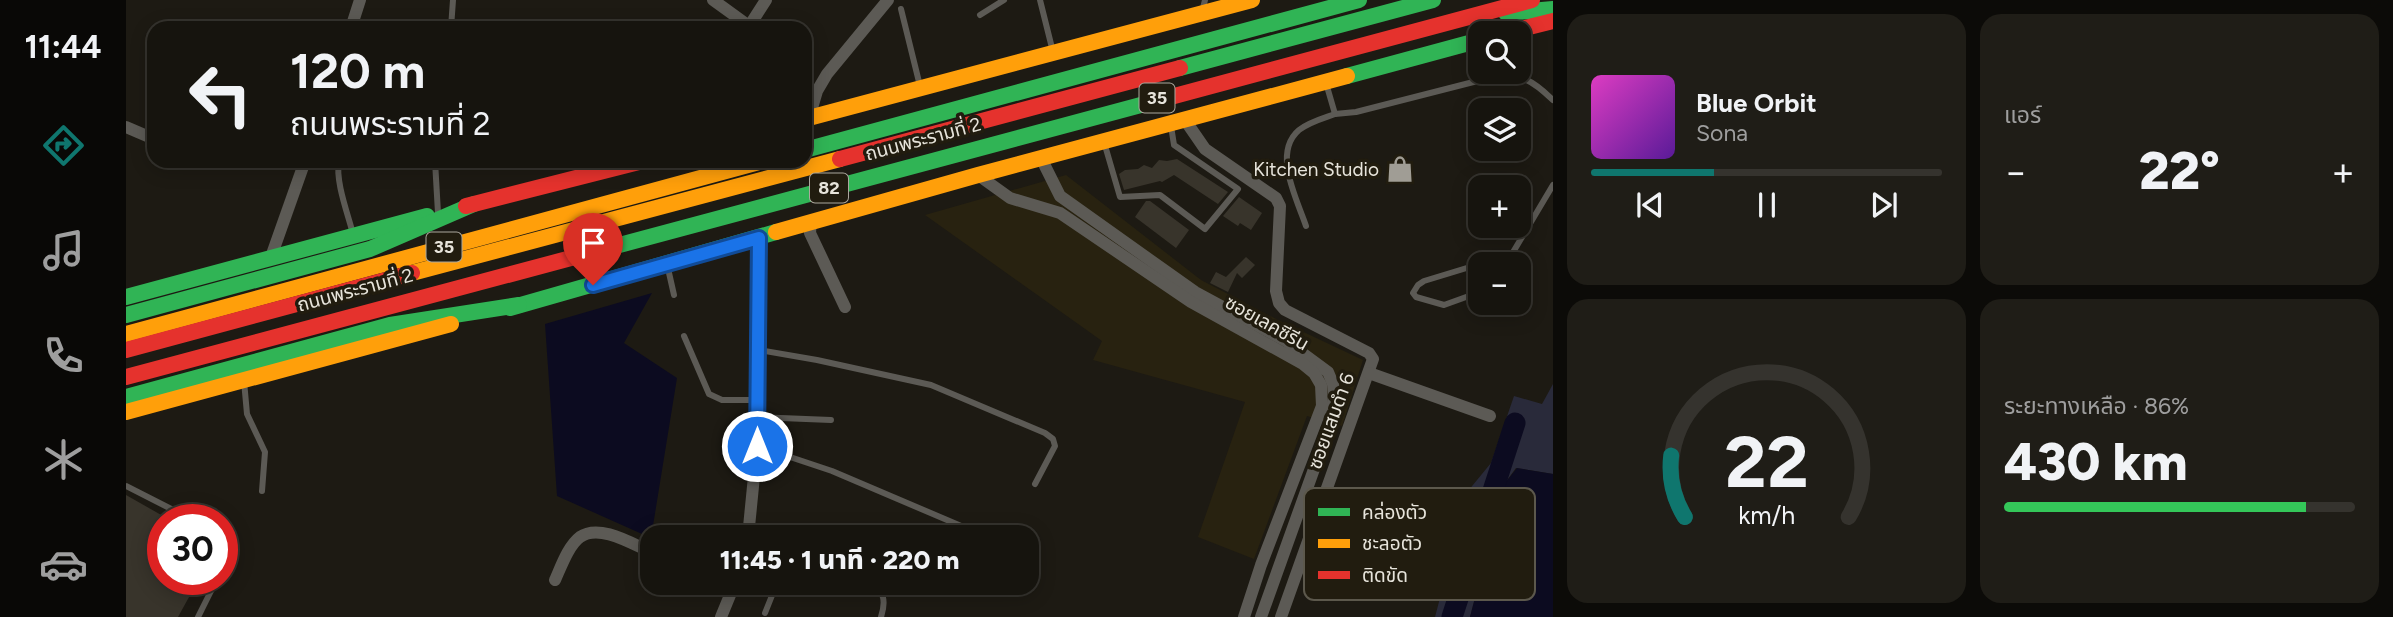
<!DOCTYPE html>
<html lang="th">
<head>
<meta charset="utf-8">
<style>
  :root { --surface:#16140e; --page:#1f1d17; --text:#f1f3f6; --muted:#9e9e9e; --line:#35332e; --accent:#0f766e }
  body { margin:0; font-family:Figtree,"Noto Sans Thai",sans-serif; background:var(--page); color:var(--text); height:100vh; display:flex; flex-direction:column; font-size:26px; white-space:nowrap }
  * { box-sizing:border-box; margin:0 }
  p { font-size:23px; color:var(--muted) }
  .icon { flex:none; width:38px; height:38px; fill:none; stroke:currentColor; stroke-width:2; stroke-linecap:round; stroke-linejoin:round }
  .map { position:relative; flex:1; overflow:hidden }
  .sheet { display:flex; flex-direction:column; gap:14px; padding:14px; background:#0c0b08; width:840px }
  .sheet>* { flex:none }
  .hud { position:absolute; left:21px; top:21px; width:665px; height:147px; border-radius:21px; box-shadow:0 4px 18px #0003,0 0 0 2px var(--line); background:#16140e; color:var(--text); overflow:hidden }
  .fabs { position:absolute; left:1342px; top:21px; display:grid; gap:14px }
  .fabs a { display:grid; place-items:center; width:63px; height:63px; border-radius:14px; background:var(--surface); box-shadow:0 4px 18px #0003,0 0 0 2px var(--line); font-size:35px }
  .speed { position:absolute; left:21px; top:504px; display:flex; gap:14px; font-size:35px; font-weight:700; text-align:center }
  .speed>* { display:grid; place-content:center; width:91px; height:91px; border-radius:50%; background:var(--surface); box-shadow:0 4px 18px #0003,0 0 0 2px var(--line); line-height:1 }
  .speed .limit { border:10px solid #d22; background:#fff; color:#111 }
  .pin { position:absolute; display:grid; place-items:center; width:60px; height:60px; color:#fff; margin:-72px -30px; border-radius:50% 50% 50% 0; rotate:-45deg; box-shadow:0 0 7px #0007 }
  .pin .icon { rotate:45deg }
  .me { position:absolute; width:77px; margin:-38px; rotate:0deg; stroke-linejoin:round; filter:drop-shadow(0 0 5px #0008) }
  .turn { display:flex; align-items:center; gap:24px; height:147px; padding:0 28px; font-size:32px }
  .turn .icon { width:91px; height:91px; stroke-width:2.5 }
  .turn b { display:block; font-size:49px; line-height:60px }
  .big { font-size:52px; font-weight:800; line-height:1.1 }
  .sheet .card { flex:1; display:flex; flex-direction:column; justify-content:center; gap:10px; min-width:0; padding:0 24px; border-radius:21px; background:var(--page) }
  .sheet .dial { align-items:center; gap:0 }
  .dial svg { height:182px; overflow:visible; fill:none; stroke:var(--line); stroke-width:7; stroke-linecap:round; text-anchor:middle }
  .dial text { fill:var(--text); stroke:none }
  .song { display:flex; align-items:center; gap:21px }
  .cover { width:84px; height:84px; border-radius:10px; background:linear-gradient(135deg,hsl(310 70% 55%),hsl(270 70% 35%)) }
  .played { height:7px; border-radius:4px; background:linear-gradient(90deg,var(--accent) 35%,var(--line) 35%) }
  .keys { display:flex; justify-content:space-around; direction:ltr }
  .heat { display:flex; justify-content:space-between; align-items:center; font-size:38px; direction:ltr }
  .charge { height:10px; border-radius:5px; background:linear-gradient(90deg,#34c759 86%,var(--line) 0) }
  .sheet .tiles { flex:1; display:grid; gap:14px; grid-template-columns:repeat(2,1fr) }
  .trip { position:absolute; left:514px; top:525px; width:399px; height:70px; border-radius:21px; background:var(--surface); box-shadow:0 4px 18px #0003,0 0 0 2px var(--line); font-weight:800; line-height:70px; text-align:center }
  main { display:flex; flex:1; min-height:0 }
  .tab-bar { display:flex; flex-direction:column; width:126px; justify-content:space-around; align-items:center; background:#090806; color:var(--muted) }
  .tab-bar .icon { width:49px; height:49px }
  .tab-bar .on { color:var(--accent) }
  .tab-bar b { font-size:32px; color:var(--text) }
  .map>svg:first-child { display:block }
  .built { fill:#282210 }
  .green { fill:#292a3a }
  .water { fill:#0c0b20 }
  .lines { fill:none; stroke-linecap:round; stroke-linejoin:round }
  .river { stroke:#0c0b20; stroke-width:21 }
  .building { fill:#38342b }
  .lane { stroke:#5c5a55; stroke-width:6 }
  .street { stroke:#5c5a55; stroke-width:12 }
  .fast { stroke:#30b455; stroke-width:16 }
  .slow { stroke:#ff9f0a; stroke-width:16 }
  .jam { stroke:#e5322d; stroke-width:16 }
  .fast-bridge { stroke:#30b455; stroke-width:16 }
  .jam-bridge { stroke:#e5322d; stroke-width:16 }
  .route-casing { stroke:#114b97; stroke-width:18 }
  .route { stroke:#1a73e8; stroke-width:12 }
  .labels { text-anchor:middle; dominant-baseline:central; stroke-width:7; stroke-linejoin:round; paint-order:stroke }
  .shield { fill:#211c0f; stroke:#aca89e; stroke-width:2 }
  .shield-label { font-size:18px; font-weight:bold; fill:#e7e4db }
  .street-label { font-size:19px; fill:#e7e4db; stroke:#211c0f }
  .poi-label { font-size:19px; fill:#e7e4db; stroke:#211c0f; text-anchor:end }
  .key { fill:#211c0f; stroke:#5c584c; stroke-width:2 }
  .key-label { font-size:19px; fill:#e7e4db }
</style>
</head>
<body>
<main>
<nav class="tab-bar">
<b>11:44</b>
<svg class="icon on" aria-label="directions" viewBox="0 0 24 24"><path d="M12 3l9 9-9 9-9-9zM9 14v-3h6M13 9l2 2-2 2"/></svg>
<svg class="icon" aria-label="music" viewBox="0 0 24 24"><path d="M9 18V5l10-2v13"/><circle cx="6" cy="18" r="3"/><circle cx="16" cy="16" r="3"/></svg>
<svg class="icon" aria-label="phone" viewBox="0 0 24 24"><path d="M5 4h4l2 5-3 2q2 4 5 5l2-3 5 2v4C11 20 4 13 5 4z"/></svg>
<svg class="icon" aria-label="climate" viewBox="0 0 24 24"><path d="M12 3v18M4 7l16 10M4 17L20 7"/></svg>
<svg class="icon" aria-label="car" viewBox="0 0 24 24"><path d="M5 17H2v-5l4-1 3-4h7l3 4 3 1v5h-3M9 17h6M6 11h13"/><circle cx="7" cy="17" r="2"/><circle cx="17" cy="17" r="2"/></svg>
</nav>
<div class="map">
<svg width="1427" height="617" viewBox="0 0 1427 617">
  <rect width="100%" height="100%" fill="#1d1a13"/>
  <path class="built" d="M940,175L1075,280L1152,320L1237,360L1216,426L1181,416L1128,559L1072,537L1119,402L967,360L976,341L799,215Z"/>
  <path class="green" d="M1427,384V474L1390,468L1379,483L1344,617H1309L1342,491L1365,463L1388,396L1416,404Z"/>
  <g class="water">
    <path d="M526,293L498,343L551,378L525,538L431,496L419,324Z"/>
    <path d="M1391,468L1427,474V617H1344L1379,483Z"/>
  </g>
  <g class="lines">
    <path class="river" d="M1326,617L1389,423"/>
  </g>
  <g class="building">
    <path d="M1051,159L1102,192L1092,204L1048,175L1036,182L1034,181L998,190L993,174L999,170L1012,169L1018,165L1026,168L1033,160L1041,161Z"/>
    <path d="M1113,197L1136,213L1125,230L1114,223L1112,226L1097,216Z"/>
    <path d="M1020,201H1024L1063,230L1050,248L1009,217Z"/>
    <path d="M1120,257L1129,265L1116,278L1111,273L1102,292L1084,283L1090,272L1100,277Z"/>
    <path d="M0,495L37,516V579H73L52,617H0Z"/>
  </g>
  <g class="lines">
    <g class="lane">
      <path d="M914,0L927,52"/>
      <path d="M775,9L794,86"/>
      <path d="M1076,12L1079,0"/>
      <path d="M854,15L878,0"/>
      <path d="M325,28L327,0"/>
      <path d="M1367,77C1397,74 1406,80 1427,100"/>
      <path d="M1200,83L1209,114L1230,112L1367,77L1366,72"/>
      <path d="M978,142L994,197L1034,195L1079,229L1112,189L1048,145L1045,126"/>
      <path d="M213,161C209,181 222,214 227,234"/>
      <path d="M309,161L312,213"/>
      <path d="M1180,226C1171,199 1146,153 1173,130C1183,122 1198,118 1209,114"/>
      <path d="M541,264L548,295"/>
      <path d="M1380,264L1427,185"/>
      <path d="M1354,292L1318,305L1290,297L1287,293L1292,285L1298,281L1367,260L1384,257"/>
      <path d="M558,336L583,394L596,400H631"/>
      <path d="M633,350L691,360L805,385L919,433L927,439L929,446L909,484"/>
      <path d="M118,381L121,414L139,452L136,491"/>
      <path d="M631,417L705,420"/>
      <path d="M631,446L706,471L861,537"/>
      <path d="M0,486L67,520"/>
      <path d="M96,550L98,561L96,566"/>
      <path d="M743,583C759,591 760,601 755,617"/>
      <path d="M639,613L651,583"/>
      <path d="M72,617L91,579"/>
    </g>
    <g class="street">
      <path d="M587,0L623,26"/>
      <path d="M225,28L234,0"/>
      <path d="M622,28L640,0"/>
      <path d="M683,118L691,91L701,74L762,0"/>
      <path d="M1059,120L1079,149L1150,198L1154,206L1150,291L1153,303L1159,310L1243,353L1247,359L1155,617"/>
      <path d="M0,127L28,139"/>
      <path d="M915,158L934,196L1069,292L1160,341L1202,372L1207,384L1208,397L1202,430L1135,617"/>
      <path d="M852,175L884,198L934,213L1065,302L1177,364L1188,373L1195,385L1196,406L1135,565L1118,617"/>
      <path d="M685,221L684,233L719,307"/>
      <path d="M145,257L179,161"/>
      <path d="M1243,373L1364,416"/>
      <path d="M622,537L631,446L633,238"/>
      <path d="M429,580C435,567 442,546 454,537C474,523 508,545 527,553"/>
      <path d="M595,617L609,583"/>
    </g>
    <g class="fast">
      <path d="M1380,13L1427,9"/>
      <path d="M1054,68L1307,0"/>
      <path d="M1221,76L1354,40"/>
      <path d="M679,150L1233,0"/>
      <path d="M0,297L301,216"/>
      <path d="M384,308L650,232"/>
      <path d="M0,315L244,249L348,204"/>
      <path d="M0,397L264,325L393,305"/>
    </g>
    <g class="slow">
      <path d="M679,119L1126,0"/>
      <path d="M650,232L852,175L1221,76"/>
      <path d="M286,273L714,159"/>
      <path d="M0,334L637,161"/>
      <path d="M0,412L325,324"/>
    </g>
    <g class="jam">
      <path d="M1379,33L1427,21"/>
      <path d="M714,159L1054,68"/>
      <path d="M340,206L517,161"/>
      <path d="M0,350L286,273"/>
    </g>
    <path class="fast-bridge" d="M445,258L1026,102"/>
    <g class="jam-bridge">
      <path d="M1026,102L1406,0"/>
      <path d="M0,377L445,258"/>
    </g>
  </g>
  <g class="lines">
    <defs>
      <path id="route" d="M467,285L633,238L631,446"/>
    </defs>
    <use href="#route" class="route-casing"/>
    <use href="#route" class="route"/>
  </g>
  <defs>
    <symbol id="shop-bare" viewBox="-9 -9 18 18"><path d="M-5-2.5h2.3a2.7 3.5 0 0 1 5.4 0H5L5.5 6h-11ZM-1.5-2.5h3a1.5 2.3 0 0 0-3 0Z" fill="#a09d95" stroke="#211c0f" stroke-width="2.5" paint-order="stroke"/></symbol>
  </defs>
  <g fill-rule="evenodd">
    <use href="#shop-bare" x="1255" y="150" width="38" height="38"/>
  </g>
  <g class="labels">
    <g class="shield">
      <rect x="1013.5" y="83.5" width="35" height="29" rx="5"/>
      <rect x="684" y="173.5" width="38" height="29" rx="5"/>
      <rect x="300.5" y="232.5" width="35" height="29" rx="5"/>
    </g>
    <g class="shield-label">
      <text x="1031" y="98">35</text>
      <text x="703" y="188">82</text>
      <text x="318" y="247">35</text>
    </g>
    <g class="street-label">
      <text transform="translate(797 139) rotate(-15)">ถนนพระรามที่ 2</text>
      <text transform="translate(229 290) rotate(-15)">ถนนพระรามที่ 2</text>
      <text transform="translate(1141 323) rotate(29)">ซอยเลคซีรีน</text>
      <text transform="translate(1205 421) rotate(-70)">ซอยแสมดำ 6</text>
    </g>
    <g class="poi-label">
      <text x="1253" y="169">Kitchen Studio</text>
    </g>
  </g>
  <rect x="1178" y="488" width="231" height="112" rx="10" class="key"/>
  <rect x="1192" y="508" width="32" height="8" fill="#30b455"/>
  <rect x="1192" y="539" width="32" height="9" fill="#ff9f0a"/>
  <rect x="1192" y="571" width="32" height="8" fill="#e5322d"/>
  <g class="key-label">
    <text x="1236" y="519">คล่องตัว</text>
    <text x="1236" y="550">ชะลอตัว</text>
    <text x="1236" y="582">ติดขัด</text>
  </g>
</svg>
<div class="fabs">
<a><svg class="icon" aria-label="search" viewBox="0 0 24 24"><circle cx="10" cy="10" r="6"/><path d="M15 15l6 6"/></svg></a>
<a><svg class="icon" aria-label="layers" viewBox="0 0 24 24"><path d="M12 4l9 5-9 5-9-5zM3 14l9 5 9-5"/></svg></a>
<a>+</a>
<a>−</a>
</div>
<div class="speed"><div class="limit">30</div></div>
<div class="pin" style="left:467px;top:285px;background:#d93025"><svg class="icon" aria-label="arrive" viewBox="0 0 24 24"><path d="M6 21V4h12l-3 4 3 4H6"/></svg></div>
<svg class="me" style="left:631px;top:446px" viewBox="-20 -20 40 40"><circle r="17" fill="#1a73e8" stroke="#fff" stroke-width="3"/><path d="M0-11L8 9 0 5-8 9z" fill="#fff"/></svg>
<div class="trip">11:45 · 1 นาที · 220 m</div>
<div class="hud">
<div class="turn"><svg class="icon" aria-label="left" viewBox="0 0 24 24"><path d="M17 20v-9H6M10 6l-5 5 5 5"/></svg><div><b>120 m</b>ถนนพระรามที่ 2</div></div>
</div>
</div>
<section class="sheet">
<div class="tiles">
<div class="card">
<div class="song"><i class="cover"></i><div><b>Blue Orbit</b><p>Sona</p></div></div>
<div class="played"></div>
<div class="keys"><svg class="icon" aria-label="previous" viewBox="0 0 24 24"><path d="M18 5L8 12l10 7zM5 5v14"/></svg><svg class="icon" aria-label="pause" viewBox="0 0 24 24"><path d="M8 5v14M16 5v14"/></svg><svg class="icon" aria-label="next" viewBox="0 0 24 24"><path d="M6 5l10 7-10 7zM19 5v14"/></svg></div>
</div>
<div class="card"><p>แอร์</p>
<div class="heat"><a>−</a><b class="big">22°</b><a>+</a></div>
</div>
<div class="card dial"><svg viewBox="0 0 100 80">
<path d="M14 69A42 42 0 1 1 86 69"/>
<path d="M14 69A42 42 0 0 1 8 42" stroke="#0f766e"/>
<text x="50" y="56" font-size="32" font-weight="700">22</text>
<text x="50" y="72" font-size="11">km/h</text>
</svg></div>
<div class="card"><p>ระยะทางเหลือ · 86%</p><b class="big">430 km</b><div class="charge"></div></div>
</div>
</section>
</main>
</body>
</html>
